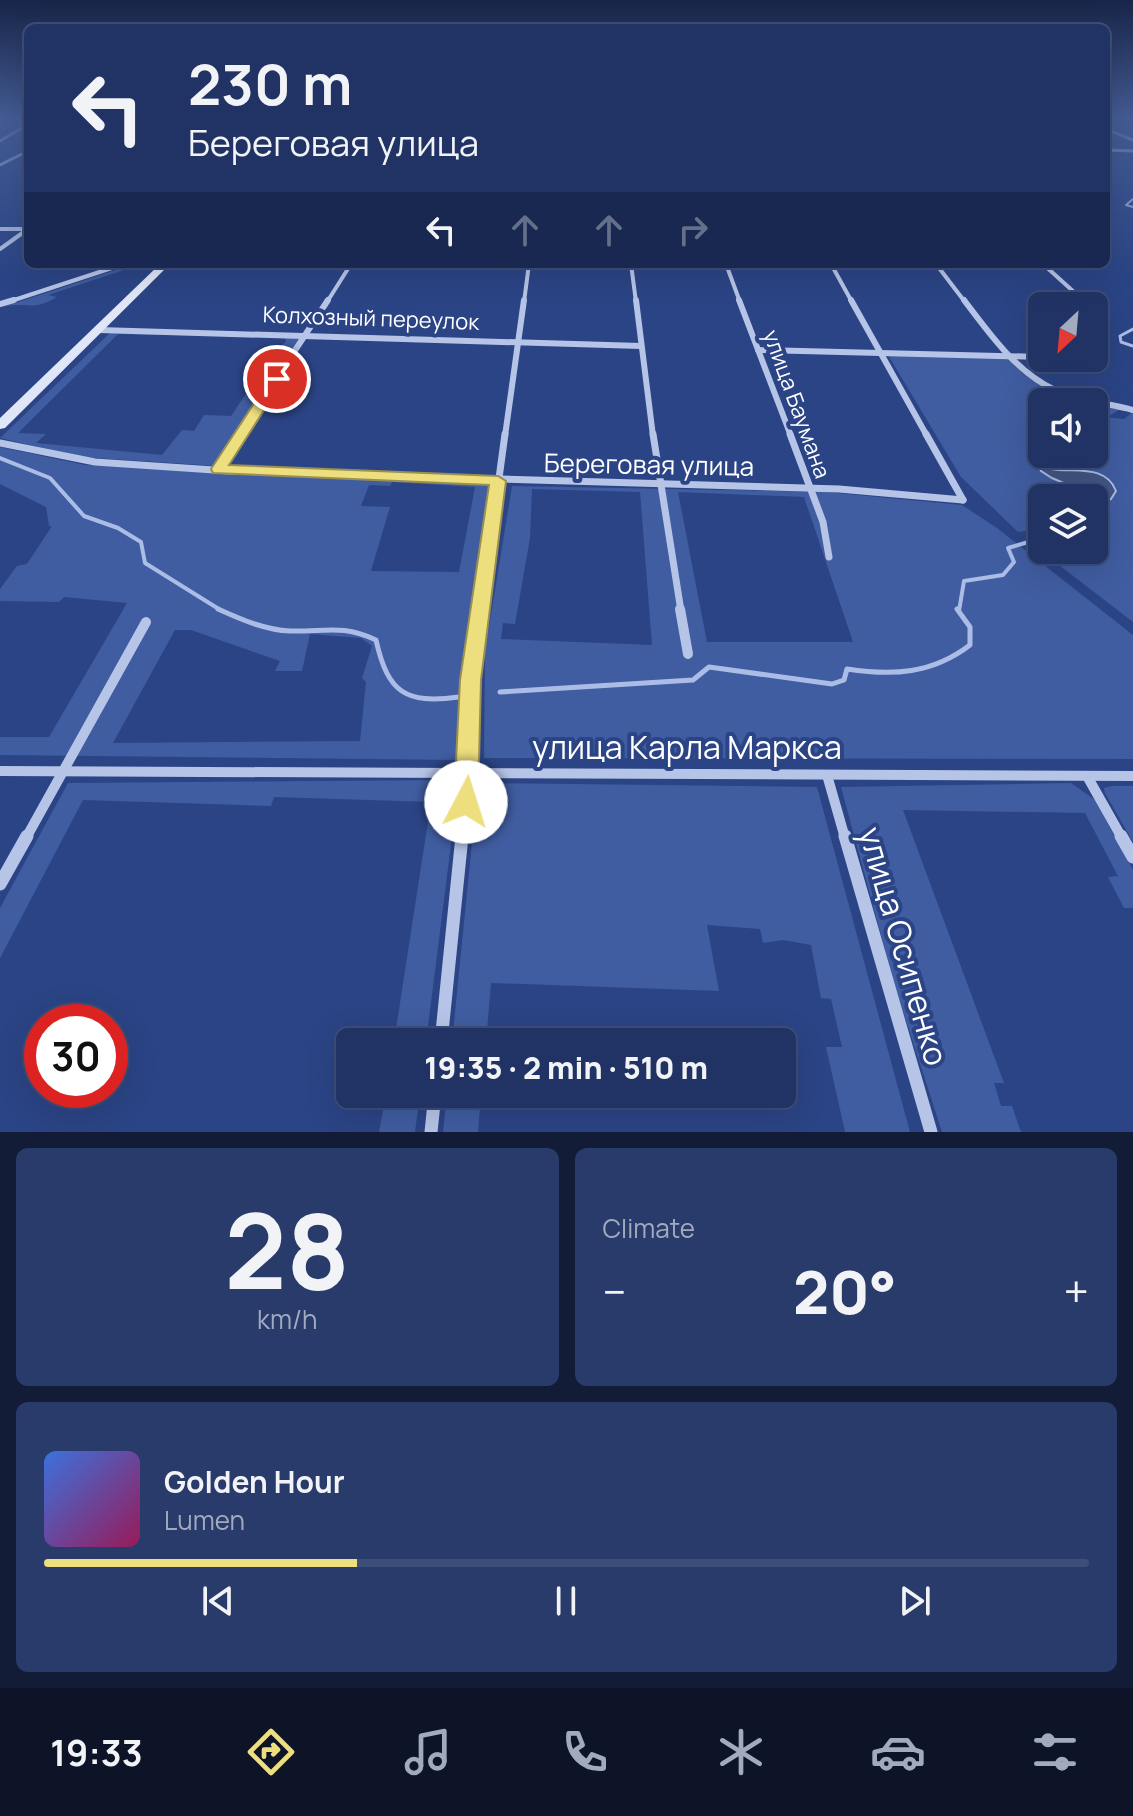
<!DOCTYPE html>
<html lang="en">
<head>
<meta charset="utf-8">
<style>
  :root { --surface:#203364; --page:#283b6a; --text:#f1f3f6; --muted:#a2aabf; --line:#3d4e78; --accent:#edde7e }
  body { margin:0; font-family:Manrope,sans-serif; background:var(--page); color:var(--text); height:100vh; display:flex; flex-direction:column; font-size:30px; white-space:nowrap }
  * { box-sizing:border-box; margin:0 }
  p { font-size:26px; color:var(--muted) }
  .icon { flex:none; width:44px; height:44px; fill:none; stroke:currentColor; stroke-width:2; stroke-linecap:round; stroke-linejoin:round }
  .map { position:relative; height:1132px; overflow:hidden }
  .drawer { display:flex; flex-direction:column; gap:16px; padding:16px; background:#121c37; flex:1 }
  .drawer>* { flex:none }
  .hud { position:absolute; left:24px; top:24px; width:1086px; height:244px; border-radius:12px; box-shadow:0 8px 32px #0002,0 0 0 2px var(--line); background:#203364; color:var(--text); overflow:hidden }
  .needle { width:52px; rotate:206deg }
  .fabs { position:absolute; left:1028px; top:292px; display:grid; gap:16px }
  .fabs a { display:grid; place-items:center; width:80px; height:80px; border-radius:12px; background:var(--surface); box-shadow:0 8px 32px #0002,0 0 0 2px var(--line); font-size:40px }
  .speed { position:absolute; left:24px; top:1004px; display:flex; gap:16px; font-size:40px; font-weight:700; text-align:center }
  .speed>* { display:grid; place-content:center; width:104px; height:104px; border-radius:50%; background:var(--surface); box-shadow:0 8px 32px #0002,0 0 0 2px var(--line); line-height:1 }
  .speed .limit { border:12px solid #d22; background:#fff; color:#111 }
  .pin { position:absolute; display:grid; place-items:center; width:68px; height:68px; color:#fff; margin:-34px; border:4px solid #fff; border-radius:50%; box-shadow:0 2px 8px #0007 }
  .me { position:absolute; width:88px; margin:-44px; rotate:5deg; stroke-linejoin:round; filter:drop-shadow(0 0 6px #0008) }
  .turn { display:flex; align-items:center; gap:28px; height:168px; padding:0 32px; font-size:36px }
  .turn .icon { width:104px; height:104px; stroke-width:2.5 }
  .turn b { display:block; font-size:56px; line-height:68px }
  .lanes { display:flex; align-items:center; height:76px; padding:0 32px; background:#0003; justify-content:center; gap:40px; direction:ltr }
  .lanes .off { opacity:.35 }
  .big { font-size:60px; font-weight:800; line-height:1.1 }
  .drawer .card { flex:1; display:flex; flex-direction:column; justify-content:center; gap:12px; min-width:0; padding:0 28px; border-radius:12px; background:var(--page) }
  .drawer .dial { align-items:center; gap:0 }
  .dial b { font-size:104px; line-height:1 }
  .song { display:flex; align-items:center; gap:24px }
  .cover { width:96px; height:96px; border-radius:12px; background:linear-gradient(135deg,hsl(220 70% 55%),hsl(330 70% 35%)) }
  .played { height:8px; border-radius:4px; background:linear-gradient(90deg,var(--accent) 30%,var(--line) 30%) }
  .keys { display:flex; justify-content:space-around; direction:ltr }
  .heat { display:flex; justify-content:space-between; align-items:center; font-size:44px; direction:ltr }
  .drawer .tiles { flex:1; display:grid; gap:16px; grid-template-columns:1fr 1fr }
  .card:last-child { grid-column:span 2 }
  .trip { position:absolute; left:336px; top:1028px; width:460px; height:80px; border-radius:12px; background:var(--surface); box-shadow:0 8px 32px #0002,0 0 0 2px var(--line); font-weight:800; line-height:80px; text-align:center }
  .tabs { display:flex; height:128px; justify-content:space-around; align-items:center; background:#0d1428; color:var(--muted) }
  .tabs .icon { width:56px; height:56px }
  .tabs .on { color:var(--accent) }
  .tabs b { font-size:36px; color:var(--text) }
  .map>svg:first-child { display:block }
  .green { fill:#405da1; fill-rule:evenodd }
  .water { fill:#435584; stroke:#abbde7; stroke-width:2 }
  .lines { fill:none; stroke-linecap:round; stroke-linejoin:round }
  .stream-far3 { stroke:#abbde7; stroke-width:2 }
  .stream-far2 { stroke:#abbde7; stroke-width:3 }
  .stream-far1 { stroke:#abbde7; stroke-width:4 }
  .stream { stroke:#abbde7; stroke-width:5 }
  .street-far5 { stroke:#b6c4e7; stroke-width:3 }
  .street-far4 { stroke:#b6c4e7; stroke-width:4 }
  .street-far3 { stroke:#b6c4e7; stroke-width:6 }
  .street-far2 { stroke:#b6c4e7; stroke-width:7 }
  .street-far1 { stroke:#b6c4e7; stroke-width:10 }
  .street { stroke:#b6c4e7; stroke-width:13 }
  .secondary { fill:#dfe6f7; fill-rule:evenodd }
  .route { fill:#edde7e; stroke:#9a9052; stroke-width:2 }
  .labels { text-anchor:middle; dominant-baseline:central; stroke-width:8; stroke-linejoin:round; paint-order:stroke }
  .far-street-label { font-size:22px; fill:#fff; stroke:#2b4485 }
  .street-label { font-size:26px; fill:#fff; stroke:#2b4485 }
  .near-street-label { font-size:32px; fill:#fff; stroke:#2b4485 }
</style>
</head>
<body>
<div class="map">
<svg width="1133" height="1132" viewBox="0 0 1133 1132">
  <rect width="100%" height="100%" fill="#2b4485"/>
  <g class="green">
    <path d="M134,264H142L48,295L57,297C30,313 26,300 0,308Z"/>
    <path d="M111,332L302,334L217,466L81,457L0,438ZM118,334L284,337L286,341L275,354H278L275,360L268,361L231,416L204,415L194,431L182,430L162,455L36,443L46,434L18,433Z"/>
    <path d="M888,355L1005,358L1014,360L1044,387L1122,408L1111,415L1094,412V402H1042V451L1036,460C1047,483 1074,478 1081,494L1077,498H1042V529L1018,532L961,477Z"/>
    <path d="M1133,412V622L1033,545L1042,544V550H1094V508L1111,499L1076,470L1051,469L1048,467L1049,456L1094,454V416L1124,419Z"/>
    <path d="M0,447L85,465L494,481L459,760L0,755V737H49L127,603L64,597L59,602L0,601V589L17,566L27,564L52,526H49L46,507L0,484ZM392,482L475,487L459,572L371,571L390,507L361,506L369,485L390,486ZM175,630H191L280,661L275,671H302L310,634L361,638L372,646L362,678L366,682L360,741L113,743Z"/>
    <path d="M512,486L826,492L962,505L997,528L1133,635V759L484,758L485,651ZM532,489L640,492L652,645L501,639L503,623L515,624L530,538ZM678,492L804,497L853,642H707Z"/>
    <path d="M448,780L457,784L458,789L426,1042H394L431,802L274,797L271,806L83,800L0,958V908L68,783Z"/>
    <path d="M478,783L817,787L910,1132H845L826,1047H842L831,999L821,998L811,945L783,940L763,943L760,929L707,925L719,991L491,983L486,1042H452Z"/>
    <path d="M1071,783L1095,800L1133,870V908H1124L1108,877L1118,876L1085,813L903,810L1004,1083H994L1001,1106H1012L1021,1132H942L894,983L841,787Z"/>
    <path d="M1112,786H1133V842L1105,793L1104,788Z"/>
    <path d="M386,1094H420L415,1132H379Z"/>
    <path d="M447,1094H481L478,1132H443Z"/>
  </g>
  <path class="water" d="M1042,451V454H1051L1048,466L1051,469C1074,473 1106,464 1116,491L1111,499L1094,508V498H1077L1080,490L1052,478L1041,471L1036,460Z"/>
  <g class="lines">
    <path class="stream-far3" d="M1133,199L1126,205L1133,207"/>
    <path class="stream-far2" d="M1133,329L1120,336L1121,342L1133,346"/>
    <g class="stream-far1">
      <path d="M0,458L50,478L84,516L118,528L141,542L145,563L222,611"/>
      <path d="M959,611L964,581L1003,575L1014,562L1008,548L1042,538"/>
    </g>
    <g class="stream">
      <path d="M218,609C240,619 265,630 290,631C325,632 342,624 376,640C388,693 405,704 459,697"/>
      <path d="M500,692L693,680L709,667L832,684L844,680L847,669C893,676 932,674 970,645V627L957,609"/>
    </g>
    <g class="street-far5">
      <path d="M1106,129L1133,140"/>
      <path d="M0,141L28,124"/>
      <path d="M1106,150L1133,151"/>
      <path d="M0,165L28,151"/>
    </g>
    <g class="street-far4">
      <path d="M0,229H27"/>
      <path d="M0,249L28,229"/>
      <path d="M631,264L636,302"/>
      <path d="M726,264L740,302"/>
      <path d="M831,264L852,302"/>
      <path d="M936,264L965,302"/>
      <path d="M1043,264L1085,302"/>
      <path d="M8,302L124,264"/>
      <path d="M327,302L351,264"/>
      <path d="M524,302L529,264"/>
    </g>
    <g class="street-far3">
      <path d="M636,300L653,436"/>
      <path d="M739,300L791,436"/>
      <path d="M851,300L927,436"/>
      <path d="M964,300C989,333 1016,372 1055,390C1080,401 1107,403 1133,410"/>
      <path d="M1083,300L1090,306"/>
      <path d="M0,304L14,300"/>
      <path d="M1094,310L1104,319"/>
      <path d="M99,330L641,346"/>
      <path d="M758,350L1042,357"/>
      <path d="M1087,358H1091"/>
      <path d="M239,436L328,300"/>
      <path d="M505,436L524,300"/>
    </g>
    <g class="street-far2">
      <path d="M653,434L681,611"/>
      <path d="M790,434L823,522L829,557"/>
      <path d="M926,434L963,500"/>
      <path d="M0,443L95,462L229,471L839,489L963,500"/>
      <path d="M218,469L241,434"/>
      <path d="M481,611L505,434"/>
    </g>
    <g class="street-far1">
      <path d="M680,609L688,654"/>
      <path d="M0,771L1133,776"/>
      <path d="M827,775L845,838"/>
      <path d="M1087,776L1122,838"/>
      <path d="M26,838L146,622"/>
      <path d="M462,838C470,761 470,685 481,609"/>
    </g>
    <g class="street">
      <path d="M845,836L931,1132"/>
      <path d="M1121,836L1133,857"/>
      <path d="M0,884L27,836"/>
      <path d="M441,1042L462,836"/>
      <path d="M431,1132L435,1094"/>
    </g>
    <path class="secondary" d="M160,264H170L5,428L0,429V418Z"/>
  </g>
  <linearGradient id="sky" x2="0" y2="1"><stop stop-color="#182549"/><stop offset="0.43" stop-color="#445c94"/><stop offset="1" stop-color="#445c94" stop-opacity="0"/></linearGradient>
  <rect width="1133" height="276" fill="url(#sky)"/>
  <path class="route" d="M277,375L284,379L229,465L498,476L506,481L481,680L478,802L475,808L466,811L458,808L454,802L460,680L489,485L213,473L211,469L272,376Z"/>
  <g class="labels">
    <g class="far-street-label">
      <text transform="translate(371 318) rotate(2)">Колхозный переулок</text>
      <text transform="translate(797 404) rotate(70)">улица Баумана</text>
    </g>
    <g class="street-label">
      <text transform="translate(649 464) rotate(1)">Береговая улица</text>
    </g>
    <g class="near-street-label">
      <text x="687" y="747">улица Карла Маркса</text>
      <text transform="translate(904 946) rotate(74)">улица Осипенко</text>
    </g>
  </g>
</svg>
<div class="fabs">
<a><svg class="needle" viewBox="-14 -14 28 28"><path d="M0-13l5 13h-10z" fill="#e53935"/><path d="M0 13l5-13h-10z" fill="#a2aabf"/></svg></a>
<a><svg class="icon" aria-label="sound" viewBox="0 0 24 24"><path d="M4 9h4l5-4v14l-5-4H4zM17 9q2 3 0 6"/></svg></a>
<a><svg class="icon" aria-label="layers" viewBox="0 0 24 24"><path d="M12 4l9 5-9 5-9-5zM3 14l9 5 9-5"/></svg></a>
</div>
<div class="speed"><div class="limit">30</div></div>
<div class="pin" style="left:277px;top:379px;background:#d93025"><svg class="icon" aria-label="arrive" viewBox="0 0 24 24"><path d="M6 21V4h12l-3 4 3 4H6"/></svg></div>
<svg class="me" style="left:466px;top:802px" viewBox="-20 -20 40 40"><circle r="19" fill="#fff"/><path d="M0-13L10 11 0 6-10 11z" fill="#edde7e"/></svg>
<div class="trip">19:35 · 2 min · 510 m</div>
<div class="hud">
<div class="turn"><svg class="icon" aria-label="left" viewBox="0 0 24 24"><path d="M17 20v-9H6M10 6l-5 5 5 5"/></svg><div><b>230 m</b>Береговая улица</div></div>
<div class="lanes"><svg class="icon" aria-label="left" viewBox="0 0 24 24"><path d="M17 20v-9H6M10 6l-5 5 5 5"/></svg><svg class="icon off" aria-label="ahead" viewBox="0 0 24 24"><path d="M12 20V5M6 11l6-6 6 6"/></svg><svg class="icon off" aria-label="ahead" viewBox="0 0 24 24"><path d="M12 20V5M6 11l6-6 6 6"/></svg><svg class="icon off" aria-label="right" viewBox="0 0 24 24"><path d="M7 20v-9h11M14 6l5 5-5 5"/></svg></div>
</div>
</div>
<section class="drawer">
<div class="tiles">
<div class="card dial"><b>28</b><p>km/h</p></div>
<div class="card"><p>Climate</p>
<div class="heat"><a>−</a><b class="big">20°</b><a>+</a></div>
</div>
<div class="card">
<div class="song"><i class="cover"></i><div><b>Golden Hour</b><p>Lumen</p></div></div>
<div class="played"></div>
<div class="keys"><svg class="icon" aria-label="previous" viewBox="0 0 24 24"><path d="M18 5L8 12l10 7zM5 5v14"/></svg><svg class="icon" aria-label="pause" viewBox="0 0 24 24"><path d="M8 5v14M16 5v14"/></svg><svg class="icon" aria-label="next" viewBox="0 0 24 24"><path d="M6 5l10 7-10 7zM19 5v14"/></svg></div>
</div>
</div>
</section>
<nav class="tabs">
<b>19:33</b>
<svg class="icon on" aria-label="directions" viewBox="0 0 24 24"><path d="M12 3l9 9-9 9-9-9zM9 14v-3h6M13 9l2 2-2 2"/></svg>
<svg class="icon" aria-label="music" viewBox="0 0 24 24"><path d="M9 18V5l10-2v13"/><circle cx="6" cy="18" r="3"/><circle cx="16" cy="16" r="3"/></svg>
<svg class="icon" aria-label="phone" viewBox="0 0 24 24"><path d="M5 4h4l2 5-3 2q2 4 5 5l2-3 5 2v4C11 20 4 13 5 4z"/></svg>
<svg class="icon" aria-label="climate" viewBox="0 0 24 24"><path d="M12 3v18M4 7l16 10M4 17L20 7"/></svg>
<svg class="icon" aria-label="car" viewBox="0 0 24 24"><path d="M5 17H2v-5l4-1 3-4h7l3 4 3 1v5h-3M9 17h6M6 11h13"/><circle cx="7" cy="17" r="2"/><circle cx="17" cy="17" r="2"/></svg>
<svg class="icon" aria-label="filters" viewBox="0 0 24 24"><path d="M4 7h16M4 17h16"/><circle cx="9" cy="7" r="2"/><circle cx="15" cy="17" r="2"/></svg>
</nav>
</body>
</html>
